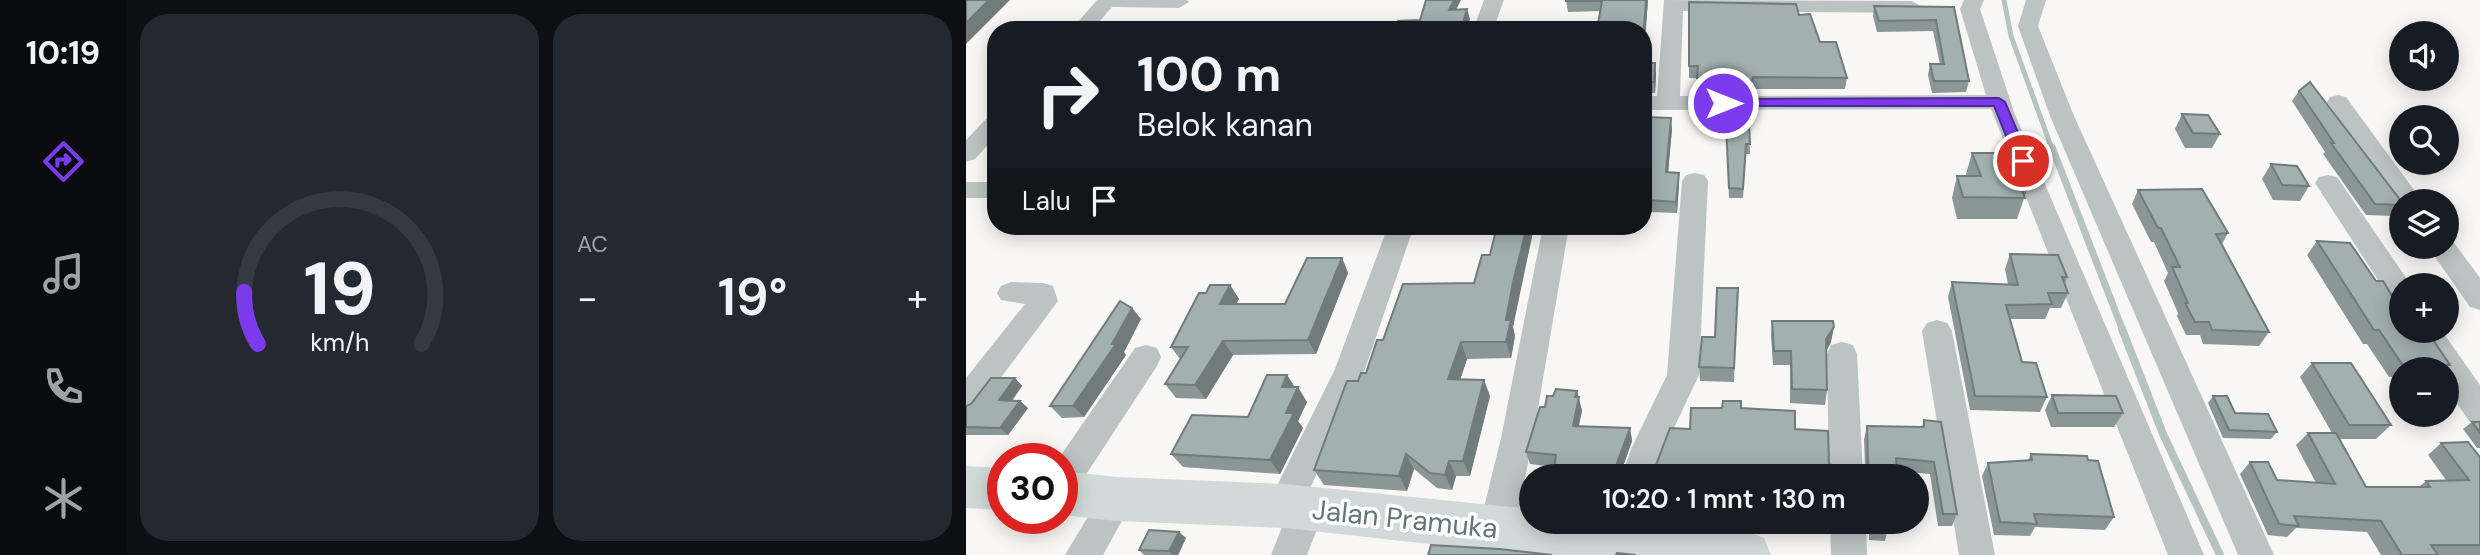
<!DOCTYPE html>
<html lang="id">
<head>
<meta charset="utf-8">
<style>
  :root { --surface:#171b24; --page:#242831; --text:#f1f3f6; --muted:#9ea1a6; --line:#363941; --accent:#7c3aed }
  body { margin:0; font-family:"DM Sans",sans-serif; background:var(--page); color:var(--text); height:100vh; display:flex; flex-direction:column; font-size:26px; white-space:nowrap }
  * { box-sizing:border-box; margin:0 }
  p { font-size:23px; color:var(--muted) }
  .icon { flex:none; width:38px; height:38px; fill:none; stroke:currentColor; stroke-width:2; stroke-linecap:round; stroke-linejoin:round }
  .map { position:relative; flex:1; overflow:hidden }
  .drawer { display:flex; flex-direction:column; gap:14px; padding:14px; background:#0d0f14; width:840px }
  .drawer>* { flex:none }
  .guide { position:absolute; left:21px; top:21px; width:665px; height:214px; border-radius:28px; box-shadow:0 4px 18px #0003; background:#171b24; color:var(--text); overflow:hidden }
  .tools { position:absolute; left:1423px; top:21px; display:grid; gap:14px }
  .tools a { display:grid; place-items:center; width:70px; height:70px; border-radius:50%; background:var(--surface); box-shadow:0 4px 18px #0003; font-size:35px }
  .speed { position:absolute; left:21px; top:443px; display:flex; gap:14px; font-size:35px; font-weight:700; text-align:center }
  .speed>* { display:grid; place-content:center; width:91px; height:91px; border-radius:50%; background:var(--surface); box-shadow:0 4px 18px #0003; line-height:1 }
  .speed .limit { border:10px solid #d22; background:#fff; color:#111 }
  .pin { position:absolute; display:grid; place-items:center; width:60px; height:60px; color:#fff; margin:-30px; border:4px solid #fff; border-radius:50%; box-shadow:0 2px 7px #0007 }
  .me { position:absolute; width:77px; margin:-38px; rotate:90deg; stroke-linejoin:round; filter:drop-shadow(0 0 5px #0008) }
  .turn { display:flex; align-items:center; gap:24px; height:147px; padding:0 35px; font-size:32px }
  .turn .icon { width:91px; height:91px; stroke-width:2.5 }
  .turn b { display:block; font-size:49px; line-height:60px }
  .then { display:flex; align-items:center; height:66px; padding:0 35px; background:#0003; gap:14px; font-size:26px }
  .big { font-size:52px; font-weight:600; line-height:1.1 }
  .drawer .card { flex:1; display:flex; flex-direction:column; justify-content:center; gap:10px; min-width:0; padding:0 24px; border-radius:28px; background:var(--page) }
  .drawer .dial { align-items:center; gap:0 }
  .dial svg { height:182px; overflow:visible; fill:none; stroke:var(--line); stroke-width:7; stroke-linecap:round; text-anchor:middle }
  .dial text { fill:var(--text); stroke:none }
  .heat { display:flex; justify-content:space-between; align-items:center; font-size:38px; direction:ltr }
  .drawer .tiles { flex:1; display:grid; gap:14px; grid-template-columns:repeat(2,1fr) }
  .trip { position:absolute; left:553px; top:464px; width:410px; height:70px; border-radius:35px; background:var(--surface); box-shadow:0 4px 18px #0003; font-weight:600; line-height:70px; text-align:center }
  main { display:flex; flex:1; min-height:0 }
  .menu { display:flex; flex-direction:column; width:126px; justify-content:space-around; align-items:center; background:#090b0e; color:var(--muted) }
  .menu .icon { width:49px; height:49px }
  .menu .on { color:var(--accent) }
  .menu b { font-size:32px; color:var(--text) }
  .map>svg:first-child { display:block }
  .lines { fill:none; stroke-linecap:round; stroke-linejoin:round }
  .stream-far2 { stroke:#b5c4c0; stroke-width:5 }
  .stream-far1 { stroke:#b5c4c0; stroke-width:7 }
  .stream { stroke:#b5c4c0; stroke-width:8 }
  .street { fill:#bbc3c3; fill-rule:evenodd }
  .secondary { fill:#d2d9d9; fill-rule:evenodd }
  .wall { fill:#8b9797 }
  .shaded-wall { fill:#717b7b }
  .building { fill:#a2b0b0; stroke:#717b7b; stroke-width:2 }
  .route { fill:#7c3aed; stroke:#51269a; stroke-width:2 }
  .labels { text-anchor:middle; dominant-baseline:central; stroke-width:7; stroke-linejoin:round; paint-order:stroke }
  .near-street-label { font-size:28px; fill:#617877; stroke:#fff }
</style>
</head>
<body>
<main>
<nav class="menu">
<b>10:19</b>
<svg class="icon on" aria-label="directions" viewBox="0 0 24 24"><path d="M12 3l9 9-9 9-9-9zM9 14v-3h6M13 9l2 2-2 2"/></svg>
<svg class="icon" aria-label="music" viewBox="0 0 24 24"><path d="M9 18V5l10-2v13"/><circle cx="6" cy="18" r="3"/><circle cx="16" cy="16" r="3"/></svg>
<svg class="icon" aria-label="phone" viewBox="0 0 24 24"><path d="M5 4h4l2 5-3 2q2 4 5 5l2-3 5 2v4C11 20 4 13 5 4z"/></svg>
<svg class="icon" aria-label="climate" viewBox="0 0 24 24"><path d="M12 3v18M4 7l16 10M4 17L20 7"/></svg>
</nav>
<section class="drawer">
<div class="tiles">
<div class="card dial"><svg viewBox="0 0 100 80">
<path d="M14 69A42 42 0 1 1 86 69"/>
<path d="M14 69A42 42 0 0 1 8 46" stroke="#7c3aed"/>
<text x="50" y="56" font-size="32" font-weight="700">19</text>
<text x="50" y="72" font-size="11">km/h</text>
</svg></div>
<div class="card"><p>AC</p>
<div class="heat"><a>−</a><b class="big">19°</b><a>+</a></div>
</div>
</div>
</section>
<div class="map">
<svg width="1514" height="555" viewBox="0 0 1514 555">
  <rect width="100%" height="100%" fill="#f8f7f5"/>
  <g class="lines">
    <path class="stream-far2" d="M1038,0L1045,36L1086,149"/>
    <path class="stream-far1" d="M1086,147L1157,331"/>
    <path class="stream" d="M1156,329L1197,434L1254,555"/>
    <g class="street">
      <path d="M131,0H221L223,2L213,8L146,7L126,30H105Z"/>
      <path d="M518,0H538L527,30H507Z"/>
      <path d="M698,0L946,1L956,7L946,13L717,11L714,96L1020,95L994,9L998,0H1018L1014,9L1048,112L1238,555H1202L1025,109L677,110V96H691Z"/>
      <path d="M1060,0H1080L1072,26L1108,116L1308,555H1272L1084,116L1052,26Z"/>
      <path d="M1372,95L1380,97L1456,201H1435L1434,207L1361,102L1364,97Z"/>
      <path d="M30,115V136L9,159L0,162V140L22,117Z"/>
      <path d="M729,173L738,175L742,181L733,375L698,449L690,476H656L665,449L701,375L716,181L720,175Z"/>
      <path d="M1362,175L1371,177L1445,285H1435V304L1425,300L1349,183L1353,177Z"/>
      <rect x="0" y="182" width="30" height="16"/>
      <path d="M422,226H448L399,369L342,493L353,498L359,509L341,555H305L318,522L307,517L301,506L369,369Z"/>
      <path d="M577,226H603L567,438L549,528L544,540L531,545L518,540L513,528L535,438Z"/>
      <path d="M1480,239L1486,240L1514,278V310L1504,307L1462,247H1480Z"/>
      <path d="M45,282L77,283L87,286L92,301L11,410L0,414V378L59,304L35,300L31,293L35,286Z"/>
      <path d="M971,320L981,323L986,331L1029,555H993L956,331L961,323Z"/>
      <path d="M1445,331H1476L1514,385V424L1503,421L1480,387V369H1469Z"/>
      <path d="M876,342L887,345L891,354L897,476H863L861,354L865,345Z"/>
      <path d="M180,345L191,348L195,357L191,366L108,493L96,497V458H93L169,348Z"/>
      <path d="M151,483L163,488L168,499L137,555H99L139,488Z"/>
      <path d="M864,522H900L901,555H865Z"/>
    </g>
    <g class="secondary">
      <path d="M0,466L37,468V510L0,508Z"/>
      <path d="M96,471L151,477L319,484L565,509V522H687L780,531L798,538L805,555H563L319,528L151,521L96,515Z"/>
    </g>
  </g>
  <g class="wall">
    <path d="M600,0H682L677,63L690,74L689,93L677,94V30L634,11L602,12Z"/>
    <path d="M723,2L833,15L881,78L879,89H786V93L732,90L731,78H723Z"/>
    <path d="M908,6L988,7L1003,81L1000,92L966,93L962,75L964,64H974L967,31L911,32L907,16Z"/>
    <path d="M1333,91L1435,201V209L1429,216L1400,215L1357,154L1359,152L1326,101Z"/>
    <path d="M759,112H783L782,120H783L784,154H780L777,198H763Z"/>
    <path d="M1216,114L1254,134L1246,148H1219L1209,129Z"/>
    <path d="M677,117L706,129L702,172L713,184L711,213L683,212L682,203H677Z"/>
    <path d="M1006,153L1037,161L1061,190L1051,219H991L986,198L991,176H1001L1000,174Z"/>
    <path d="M1305,164L1343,186L1334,201L1307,200L1296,179Z"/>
    <path d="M1172,190L1262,233L1256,244L1303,332L1293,346L1237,344L1234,335H1220L1211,316L1212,313L1198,281L1202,273L1188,242H1185L1166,204Z"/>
    <path d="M522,226H572L571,232H567L552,298L547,327L549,336L545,358L501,359L494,380L524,396L504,476H490L486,490L471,488L448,469L441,491L358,485L348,470L392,381L400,373L417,340L508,283L524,255L530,232H524Z"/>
    <path d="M1351,241L1410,281L1484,365L1479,369H1435V377H1423L1401,344H1397L1341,255Z"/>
    <path d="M1044,254L1101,277L1099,283L1102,293L1095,308H1084L1079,319H1044L1056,362L1081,397L1074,412L1004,410L982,297L986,282L1042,284L1039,269Z"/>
    <path d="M376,258L382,273L350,354L267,355L240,399L210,398L199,384L214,359L205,347L240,293L264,285L273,299L270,304H319Z"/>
    <path d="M772,288L768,382L734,381L733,367L749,337Z"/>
    <path d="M166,308L175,319L158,352L160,355L118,417L96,418L84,406Z"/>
    <path d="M806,321L865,342L861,350V390L859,405L824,403V365H807L805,336Z"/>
    <path d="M1346,363L1425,425L1410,439H1373L1400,487H1453L1460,481L1480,480L1462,455L1475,443L1514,457V555H1415L1401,532L1330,528L1321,537L1302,535L1274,474L1284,462L1311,480L1350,483L1330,445L1342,433H1366L1334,377Z"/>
    <path d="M321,375L329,387L341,402L332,421L337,428L314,474L217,467L205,454L282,417Z"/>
    <path d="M49,378L56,386L46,401H54L62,408L42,435H0V406Z"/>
    <path d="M611,391L616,411L612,426L664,428L666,441L657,466L690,465L724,429L775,408L829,429L865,466L899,465L898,439L901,426L956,427L958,420L991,514L986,526H972L964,474L931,471V476H590L588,467L564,464L560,452L579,407L587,396Z"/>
    <path d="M1086,395L1157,413L1148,427H1085L1079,410Z"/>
    <path d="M1247,396L1269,413L1311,432L1305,439L1257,438L1242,403Z"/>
    <path d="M1506,422H1514V448H1511L1497,429Z"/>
    <path d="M1065,454L1148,517L1139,530L1069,527L1064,536L1028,535L1016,476L1022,463L1062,460Z"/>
    <path d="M902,522H931L929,528H922L919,541L903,540V522Z"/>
    <path d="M220,538L212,555H178L173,550Z"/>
  </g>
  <g class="shaded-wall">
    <path d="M23,0H44L0,44V23Z"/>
    <path d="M488,0H495L485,20L483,10Z"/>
    <path d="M680,0H682L677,65V43Z"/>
    <path d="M501,9L504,19L501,30H495Z"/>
    <path d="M689,63L690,74L689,93L688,82Z"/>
    <path d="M705,118L706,129L701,184L700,172Z"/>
    <path d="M713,173V184L711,213L710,202Z"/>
    <path d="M561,226H565L567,232L547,327L549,336L545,358L540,342V320L547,282Z"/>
    <path d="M376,258L382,273L350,354L342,340Z"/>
    <path d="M264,285L273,299L263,319L254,304Z"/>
    <path d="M166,308L175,319L158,352L160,355L118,417L107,406L146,344Z"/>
    <path d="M868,327L865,342L858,354L860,339Z"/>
    <path d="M257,341L267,355L240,399L229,385Z"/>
    <path d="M495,342L501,359L489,395L482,379Z"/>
    <path d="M321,375L330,390L332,387L341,402L332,421L337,428L314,474L304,460L320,413L316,387Z"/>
    <path d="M49,378L56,386L41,407L33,400Z"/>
    <path d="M518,380L524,396L504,476L497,461Z"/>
    <path d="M611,391L616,411L610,439L607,426L609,397Z"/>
    <path d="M54,401L62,408L42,435L34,428Z"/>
    <path d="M664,428L666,441L654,475L651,463Z"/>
    <path d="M440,454L448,469L441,491L433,476Z"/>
    <path d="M483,461L490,476L486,490L479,475Z"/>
    <path d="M213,532L220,538L212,555H207L203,551Z"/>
  </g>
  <g class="building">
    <path d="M0,0H23L0,23Z"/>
    <path d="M460,0H488L483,10L501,9L495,30H407L408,28L430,27L432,21L454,20Z"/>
    <path d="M600,0H680L677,43V30H631L636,1H600Z"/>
    <path d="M723,2L830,4L833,15L844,14L854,42H870L881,78L787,77L786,81L731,78L732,66H723Z"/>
    <path d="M908,6L988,7L1003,81H968L964,64H978L970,20L913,21Z"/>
    <path d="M677,63H689L688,82H677Z"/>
    <path d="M1344,82L1435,201V205L1409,204L1365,143H1368L1333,91Z"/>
    <path d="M759,103H783L780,120H783L784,144H780L777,189L763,188Z"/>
    <path d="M1216,114L1242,115L1254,134L1227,133Z"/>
    <path d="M677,117L705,118L700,172L713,173L710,202L682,200L684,192H677Z"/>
    <path d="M1006,153H1034L1037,161H1050L1061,190H1056L1059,198L997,197L991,176H1015Z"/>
    <path d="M1305,164L1331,166L1343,186L1316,185Z"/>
    <path d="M1236,189L1262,233L1250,234L1303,332L1246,330L1243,322H1229L1219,303H1222L1206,267H1214L1195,228H1192L1172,190Z"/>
    <path d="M531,226H561L547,282L540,320H545L540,342H495L482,379L518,380L497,461H483L479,475L464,473L440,454L433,476L348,470L381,381H392L395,373H400L411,340H417L437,284L508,283L516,255H524Z"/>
    <path d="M1351,241L1384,243L1410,281H1417L1431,304H1435V331H1461L1484,365L1436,364L1413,330H1408Z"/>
    <path d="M1044,254L1092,255L1101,277H1096L1102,293H1082L1086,304L1040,305L1056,362L1070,363L1081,397L1009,396L986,282L1052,285Z"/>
    <path d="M341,258H376L342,340L257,341L229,385L199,384L222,347H205L233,293H240L244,285H264L254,304H319Z"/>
    <path d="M751,288H772L768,368L733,367L736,337H749Z"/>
    <path d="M154,301L166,308L146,344H150L107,406H84Z"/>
    <path d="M806,321H867L868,327L860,339L861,390L826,389L825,351H808Z"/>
    <path d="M1346,363H1385L1425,425H1383Z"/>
    <path d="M301,375H321L316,387H332L320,413H328L304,460L205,454L226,415L282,417Z"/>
    <path d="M25,378H49L33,400L54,401L34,428L0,427V406L5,404Z"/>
    <path d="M590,389L611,391L609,397H613L607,426L664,428L651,463L654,466L690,465L704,428L724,429L725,408H756L757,401H775V408L829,411V429L862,431L863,463L865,466L902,465L901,426L958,427V420L975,422L991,514H977L968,462L930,458L931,476H632L633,470L588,468L590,455L560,452L574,407H579L581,396H587Z"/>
    <path d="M1086,395L1150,396L1157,413H1092Z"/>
    <path d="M1247,396H1261L1269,413L1302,414L1311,432L1263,430Z"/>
    <path d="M1506,422H1514V433Z"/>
    <path d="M1342,433H1370L1400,487H1464L1460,481L1503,480L1475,443L1502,442L1514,457V545H1465L1472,555H1436L1415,521L1328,516L1333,526L1313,524L1284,462H1302L1311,480L1369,484Z"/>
    <path d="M1065,454L1121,456L1122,460L1132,461L1148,517L1068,514L1071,524L1034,522L1022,463L1066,460Z"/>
    <path d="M906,522H922L923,529L906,528Z"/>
    <path d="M183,530L213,532L203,551L173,550Z"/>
    <path d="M465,545L533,549L586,555H462Z"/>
    <path d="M651,553L670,555H650Z"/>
  </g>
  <path class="route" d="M1033,98L1039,102L1064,161L1062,164H1052L1050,161L1028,106H757L750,103L757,99Z"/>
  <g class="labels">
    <g class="near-street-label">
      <text transform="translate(439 519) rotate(6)">Jalan Pramuka</text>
    </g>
  </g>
</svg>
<div class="tools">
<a><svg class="icon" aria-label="sound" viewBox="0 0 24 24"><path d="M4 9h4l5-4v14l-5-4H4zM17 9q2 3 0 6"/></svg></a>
<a><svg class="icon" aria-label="search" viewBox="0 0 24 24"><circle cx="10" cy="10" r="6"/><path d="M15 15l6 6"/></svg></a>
<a><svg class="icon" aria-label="layers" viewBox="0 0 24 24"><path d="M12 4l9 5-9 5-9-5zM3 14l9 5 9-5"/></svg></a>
<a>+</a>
<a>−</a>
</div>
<div class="speed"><div class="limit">30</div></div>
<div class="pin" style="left:1057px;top:161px;background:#d93025"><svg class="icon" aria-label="arrive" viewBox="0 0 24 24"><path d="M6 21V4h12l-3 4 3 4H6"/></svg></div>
<svg class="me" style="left:757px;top:103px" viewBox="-20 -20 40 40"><circle r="17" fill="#7c3aed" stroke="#fff" stroke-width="3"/><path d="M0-11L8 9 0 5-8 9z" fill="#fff"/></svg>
<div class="trip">10:20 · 1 mnt · 130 m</div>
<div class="guide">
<div class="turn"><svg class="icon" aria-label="right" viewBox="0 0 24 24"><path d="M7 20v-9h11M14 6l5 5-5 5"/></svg><div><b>100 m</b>Belok kanan</div></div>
<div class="then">Lalu<svg class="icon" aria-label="arrive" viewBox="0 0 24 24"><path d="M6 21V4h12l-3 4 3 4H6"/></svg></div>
</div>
</div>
</main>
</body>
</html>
